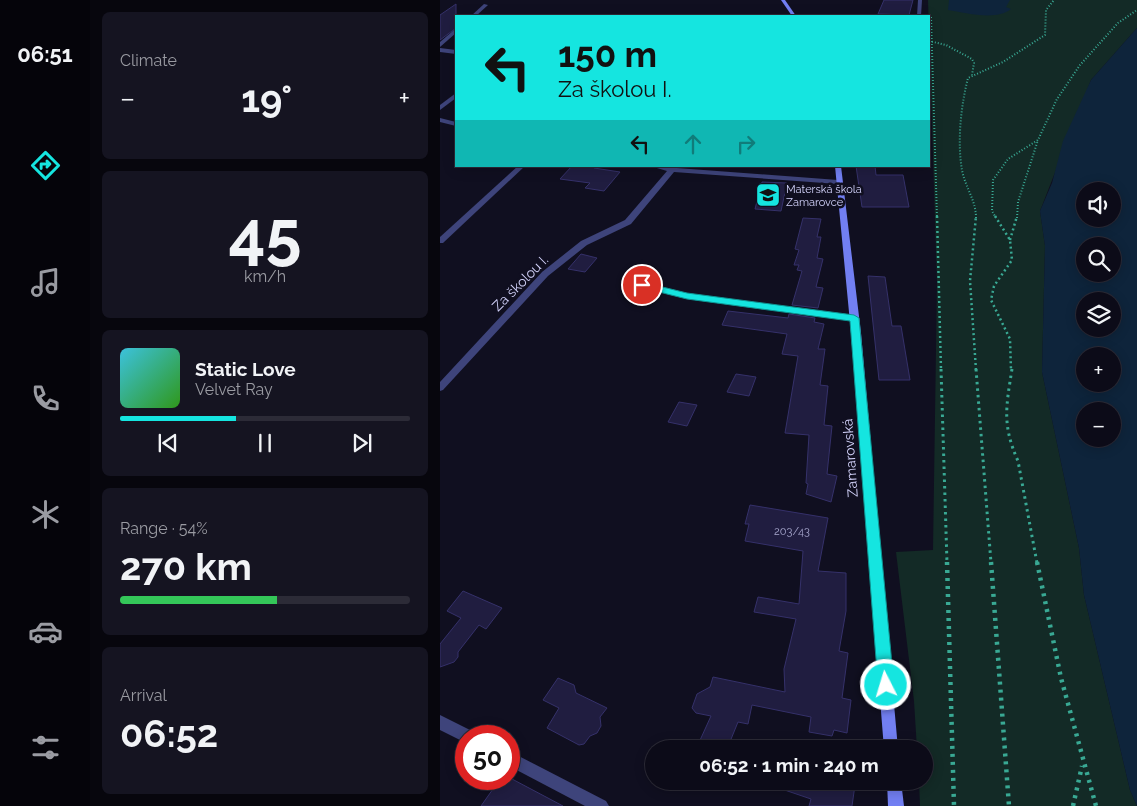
<!DOCTYPE html>
<html lang="en">
<head>
<meta charset="utf-8">
<style>
  :root { --surface:#0c0b18; --page:#151421; --text:#f1f3f6; --muted:#9a9ba2; --line:#2c2b37; --accent:#15e5e0 }
  body { margin:0; font-family:Raleway,sans-serif; background:var(--page); color:var(--text); height:100vh; display:flex; flex-direction:column; font-size:19px; white-space:nowrap }
  * { box-sizing:border-box; margin:0 }
  p { font-size:16px; color:var(--muted) }
  .icon { flex:none; width:28px; height:28px; fill:none; stroke:currentColor; stroke-width:2; stroke-linecap:round; stroke-linejoin:round }
  .map { position:relative; flex:1; overflow:hidden }
  .panel { display:flex; flex-direction:column; gap:12px; padding:12px; background:#07060d; width:350px }
  .panel>* { flex:none }
  .top-card { position:absolute; left:15px; top:15px; width:475px; height:152px; border-radius:0px; box-shadow:0 2px 12px #0003,0 0 0 1px var(--line); background:#15e5e0; color:#111; overflow:hidden }
  .controls { position:absolute; left:636px; top:182px; display:grid; gap:10px }
  .controls a { display:grid; place-items:center; width:45px; height:45px; border-radius:50%; background:var(--surface); box-shadow:0 2px 12px #0003,0 0 0 1px var(--line); font-size:25px }
  .speed { position:absolute; left:15px; top:725px; display:flex; gap:10px; font-size:25px; font-weight:700; text-align:center }
  .speed>* { display:grid; place-content:center; width:65px; height:65px; border-radius:50%; background:var(--surface); box-shadow:0 2px 12px #0003,0 0 0 1px var(--line); line-height:1 }
  .speed .limit { border:8px solid #d22; background:#fff; color:#111 }
  .pin { position:absolute; display:grid; place-items:center; width:42px; height:42px; color:#fff; margin:-21px; border:2px solid #fff; border-radius:50%; box-shadow:0 1px 5px #0007 }
  .me { position:absolute; width:55px; margin:-28px; rotate:355deg; stroke-linejoin:round; filter:drop-shadow(0 0 4px #0008) }
  .turn { display:flex; align-items:center; gap:18px; height:105px; padding:0 20px; font-size:22px }
  .turn .icon { width:65px; height:65px; stroke-width:2.5 }
  .turn b { display:block; font-size:35px; line-height:42px }
  .lanes { display:flex; align-items:center; height:48px; padding:0 20px; background:#0003; justify-content:center; gap:25px; direction:ltr }
  .lanes .off { opacity:.35 }
  .big { font-size:38px; font-weight:700; line-height:1.1 }
  .panel .card { flex:1; display:flex; flex-direction:column; justify-content:center; gap:8px; min-width:0; padding:0 18px; border-radius:8px; background:var(--page) }
  .panel .dial { align-items:center; gap:0 }
  .dial b { font-size:65px; line-height:1 }
  .song { display:flex; align-items:center; gap:15px }
  .cover { width:60px; height:60px; border-radius:8px; background:linear-gradient(135deg,hsl(190 70% 55%),hsl(110 70% 35%)) }
  .played { height:5px; border-radius:2px; background:linear-gradient(90deg,var(--accent) 40%,var(--line) 40%) }
  .keys { display:flex; justify-content:space-around; direction:ltr }
  .heat { display:flex; justify-content:space-between; align-items:center; font-size:28px; direction:ltr }
  .charge { height:8px; border-radius:4px; background:linear-gradient(90deg,#34c759 54%,var(--line) 0) }
  .trip { position:absolute; left:205px; top:740px; width:288px; height:50px; border-radius:25px; background:var(--surface); box-shadow:0 2px 12px #0003,0 0 0 1px var(--line); font-weight:700; line-height:50px; text-align:center }
  main { display:flex; flex:1; min-height:0 }
  .dock { display:flex; flex-direction:column; width:90px; justify-content:space-around; align-items:center; background:#05040a; color:var(--muted) }
  .dock .icon { width:35px; height:35px }
  .dock .active { color:var(--accent) }
  .dock b { font-size:22px; color:var(--text) }
  .map>svg:first-child { display:block }
  .green { fill:#132a26 }
  .water { fill:#0e243b; fill-rule:evenodd }
  .building { fill:#201d40; stroke:#35316a }
  .lines { fill:none; stroke-linecap:round; stroke-linejoin:round }
  .path-far3 { stroke:#39a994; stroke-width:2; stroke-dasharray:1 2; stroke-linecap:butt }
  .path-far2 { stroke:#39a994; stroke-width:2.5; stroke-dasharray:2 3; stroke-linecap:butt }
  .path-far1 { stroke:#39a994; stroke-width:3; stroke-dasharray:2.5 4; stroke-linecap:butt }
  .path { stroke:#39a994; stroke-width:4.5; stroke-dasharray:3 5; stroke-linecap:butt }
  .street { fill:#3e447b; fill-rule:evenodd }
  .secondary { fill:#727ff2; fill-rule:evenodd }
  .route { fill:#15e5e0; stroke:#0e9592 }
  .labels { text-anchor:middle; dominant-baseline:central; stroke-width:5; stroke-linejoin:round; paint-order:stroke }
  .far-poi-label { font-size:11px; fill:#d3d3fb; stroke:#100f20; text-anchor:start }
  .number-label { font-size:11px; fill:#a6a6cc }
  .street-label { font-size:14px; fill:#d3d3fb; stroke:#100f20 }
</style>
</head>
<body>
<main>
<nav class="dock">
<b>06:51</b>
<svg class="icon active" aria-label="directions" viewBox="0 0 24 24"><path d="M12 3l9 9-9 9-9-9zM9 14v-3h6M13 9l2 2-2 2"/></svg>
<svg class="icon" aria-label="music" viewBox="0 0 24 24"><path d="M9 18V5l10-2v13"/><circle cx="6" cy="18" r="3"/><circle cx="16" cy="16" r="3"/></svg>
<svg class="icon" aria-label="phone" viewBox="0 0 24 24"><path d="M5 4h4l2 5-3 2q2 4 5 5l2-3 5 2v4C11 20 4 13 5 4z"/></svg>
<svg class="icon" aria-label="climate" viewBox="0 0 24 24"><path d="M12 3v18M4 7l16 10M4 17L20 7"/></svg>
<svg class="icon" aria-label="car" viewBox="0 0 24 24"><path d="M5 17H2v-5l4-1 3-4h7l3 4 3 1v5h-3M9 17h6M6 11h13"/><circle cx="7" cy="17" r="2"/><circle cx="17" cy="17" r="2"/></svg>
<svg class="icon" aria-label="filters" viewBox="0 0 24 24"><path d="M4 7h16M4 17h16"/><circle cx="9" cy="7" r="2"/><circle cx="15" cy="17" r="2"/></svg>
</nav>
<section class="panel">
<div class="card"><p>Climate</p>
<div class="heat"><a>−</a><b class="big">19°</b><a>+</a></div>
</div>
<div class="card dial"><b>45</b><p>km/h</p></div>
<div class="card">
<div class="song"><i class="cover"></i><div><b>Static Love</b><p>Velvet Ray</p></div></div>
<div class="played"></div>
<div class="keys"><svg class="icon" aria-label="previous" viewBox="0 0 24 24"><path d="M18 5L8 12l10 7zM5 5v14"/></svg><svg class="icon" aria-label="pause" viewBox="0 0 24 24"><path d="M8 5v14M16 5v14"/></svg><svg class="icon" aria-label="next" viewBox="0 0 24 24"><path d="M6 5l10 7-10 7zM19 5v14"/></svg></div>
</div>
<div class="card"><p>Range · 54%</p><b class="big">270 km</b><div class="charge"></div></div>
<div class="card"><p>Arrival</p><b class="big">06:52</b></div>
</section>
<div class="map">
<svg width="697" height="806" viewBox="0 0 697 806">
  <rect width="100%" height="100%" fill="#100f20"/>
  <path class="green" d="M488,0H697V28L651,80L600,211L605,246L602,372L639,548L644,595L690,790L697,806H480L479,781H484V749H477L474,701L456,552L493,550L497,282Z"/>
  <g class="water">
    <path d="M509,0H570L566,7L571,9C556,21 526,13 508,10Z"/>
    <path d="M697,28V806L690,790L644,595L639,548L602,372L605,246L600,211L612,183L623,141L651,80ZM645,191H672V219H645ZM645,246H672V274H645ZM645,301H672V329H645ZM645,356H672V384H645ZM645,411H672V439H645Z"/>
  </g>
  <g class="building">
    <path d="M444,0H473L469,15L438,14Z"/>
    <path d="M16,4V28L0,40V15Z"/>
    <path d="M132,166H156L154,168L180,172L164,191L145,188L150,183L120,179Z"/>
    <path d="M416,166H435L436,175H463L469,207H422Z"/>
    <path d="M322,182L347,183L341,211L315,209Z"/>
    <path d="M363,218L381,219L377,237H381L377,258L383,259L376,287L383,288L378,308L352,305L362,271L357,270L359,265H354L359,250L355,249Z"/>
    <path d="M141,254L157,258L145,272L128,269Z"/>
    <path d="M428,276L445,277L452,326H461L470,380H439Z"/>
    <path d="M288,311L348,318L349,314L375,318L374,322L384,324L378,349H385L380,385L388,386L384,425L392,426L387,474L397,476L391,502L366,494L368,484L366,483L369,435L345,433L358,356L342,354L347,334L282,325Z"/>
    <path d="M296,374L316,377L309,396L287,392Z"/>
    <path d="M239,402L257,405L247,426L228,422Z"/>
    <path d="M310,505L388,518L378,571L406,573V611L399,651L408,653L402,698L411,700L407,733L394,730L392,736L369,732L371,717L312,705L308,724L298,722L287,749H256L271,716L256,713L252,708L257,694L270,687L273,677L345,692L344,669L356,619L314,612L318,597L359,604L363,551L305,541L309,524H305Z"/>
    <path d="M23,591L62,608L46,629L39,625L18,652V657L14,662L0,667V644L21,618L7,611Z"/>
    <path d="M118,678L134,685L136,693L167,708L160,717L161,726L157,733L150,736L144,744L139,745L107,728L119,708L103,700Z"/>
    <path d="M60,779H72L123,806H41Z"/>
    <path d="M327,781H400L415,785L412,806H369L371,799L327,784Z"/>
  </g>
  <g class="lines">
    <g class="path-far3">
      <path d="M491,17L497,218"/>
      <path d="M489,41L506,45L532,59L534,63L532,75"/>
      <path d="M536,218C536,200 525,187 522,170C517,142 521,105 528,78L563,62L605,35L606,10L614,0"/>
      <path d="M556,218L552,211L553,180L568,159L598,140L617,99L640,65L678,23L697,10"/>
      <path d="M577,218L578,202L598,140"/>
    </g>
    <g class="path-far2">
      <path d="M497,216L501,370"/>
      <path d="M555,216L570,240L572,260L554,286L551,300L570,339L571,370"/>
      <path d="M570,240L577,216"/>
      <path d="M536,370L530,281L536,216"/>
    </g>
    <g class="path-far1">
      <path d="M501,369L507,563"/>
      <path d="M536,369L551,563"/>
      <path d="M572,369C566,407 562,425 578,461L597,563"/>
    </g>
    <g class="path">
      <path d="M507,562L514,806"/>
      <path d="M551,562L569,806"/>
      <path d="M597,562L621,678L656,806"/>
      <path d="M633,806L642,766"/>
    </g>
    <g class="street">
      <path d="M478,0H482L481,16H477Z"/>
      <path d="M44,4L48,5L36,16H31Z"/>
      <path d="M14,30H16V33L0,47V42Z"/>
      <path d="M0,48L16,50V54L0,52Z"/>
      <path d="M16,93V98L0,110V105Z"/>
      <path d="M0,118L16,122V126L0,122Z"/>
      <path d="M78,166H85L3,243H0V237Z"/>
      <path d="M210,166L398,180L402,182L398,184L234,172L191,224L147,245L108,276L3,390L0,391V382L102,272L141,241L185,220L227,171Z"/>
      <path d="M202,282L247,293L414,315L418,318L414,321L247,299L199,287L198,285Z"/>
      <path d="M0,715L32,731L34,736H26V743L0,730Z"/>
      <path d="M69,751L166,801L169,806H145L69,766Z"/>
    </g>
    <g class="secondary">
      <path d="M341,0H345L356,16H352Z"/>
      <path d="M395,166H401L421,333L458,749H444L411,333Z"/>
      <path d="M447,781H461L464,806H448Z"/>
    </g>
  </g>
  <path class="route" d="M202,282L247,293L414,315L419,318L454,685L451,690L446,693L440,690L438,685L410,321L247,299L199,287L198,285Z"/>
  <defs>
    <symbol id="school-square" viewBox="-11 -11 22 22"><rect x="-9" y="-9" width="18" height="18" rx="4" fill="#15e5e0" stroke="#100f20"/><path d="M0-5L7-2L0 1L-7-2ZM-4 1L0 2.5L4 1V4Q0 6-4 4Z" fill="#111"/></symbol>
  </defs>
  <g fill-rule="evenodd">
    <use href="#school-square" x="314" y="181" width="28" height="28"/>
  </g>
  <g class="labels">
    <g class="far-poi-label">
      <text x="346" y="189">Materská škola<tspan x="346" dy="13">Zamarovce</tspan></text>
    </g>
    <g class="number-label">
      <text x="352" y="531">203/43</text>
    </g>
    <g class="street-label">
      <text transform="translate(80 283) rotate(-45)">Za školou I.</text>
      <text transform="translate(410 458) rotate(-94)">Zamarovská</text>
    </g>
  </g>
</svg>
<div class="controls">
<a><svg class="icon" aria-label="sound" viewBox="0 0 24 24"><path d="M4 9h4l5-4v14l-5-4H4zM17 9q2 3 0 6"/></svg></a>
<a><svg class="icon" aria-label="search" viewBox="0 0 24 24"><circle cx="10" cy="10" r="6"/><path d="M15 15l6 6"/></svg></a>
<a><svg class="icon" aria-label="layers" viewBox="0 0 24 24"><path d="M12 4l9 5-9 5-9-5zM3 14l9 5 9-5"/></svg></a>
<a>+</a>
<a>−</a>
</div>
<div class="speed"><div class="limit">50</div></div>
<div class="pin" style="left:202px;top:285px;background:#d93025"><svg class="icon" aria-label="arrive" viewBox="0 0 24 24"><path d="M6 21V4h12l-3 4 3 4H6"/></svg></div>
<svg class="me" style="left:446px;top:685px" viewBox="-20 -20 40 40"><circle r="17" fill="#15e5e0" stroke="#fff" stroke-width="3"/><path d="M0-11L8 9 0 5-8 9z" fill="#fff"/></svg>
<div class="trip">06:52 · 1 min · 240 m</div>
<div class="top-card">
<div class="turn"><svg class="icon" aria-label="left" viewBox="0 0 24 24"><path d="M17 20v-9H6M10 6l-5 5 5 5"/></svg><div><b>150 m</b>Za školou I.</div></div>
<div class="lanes"><svg class="icon" aria-label="left" viewBox="0 0 24 24"><path d="M17 20v-9H6M10 6l-5 5 5 5"/></svg><svg class="icon off" aria-label="ahead" viewBox="0 0 24 24"><path d="M12 20V5M6 11l6-6 6 6"/></svg><svg class="icon off" aria-label="right" viewBox="0 0 24 24"><path d="M7 20v-9h11M14 6l5 5-5 5"/></svg></div>
</div>
</div>
</main>
</body>
</html>
